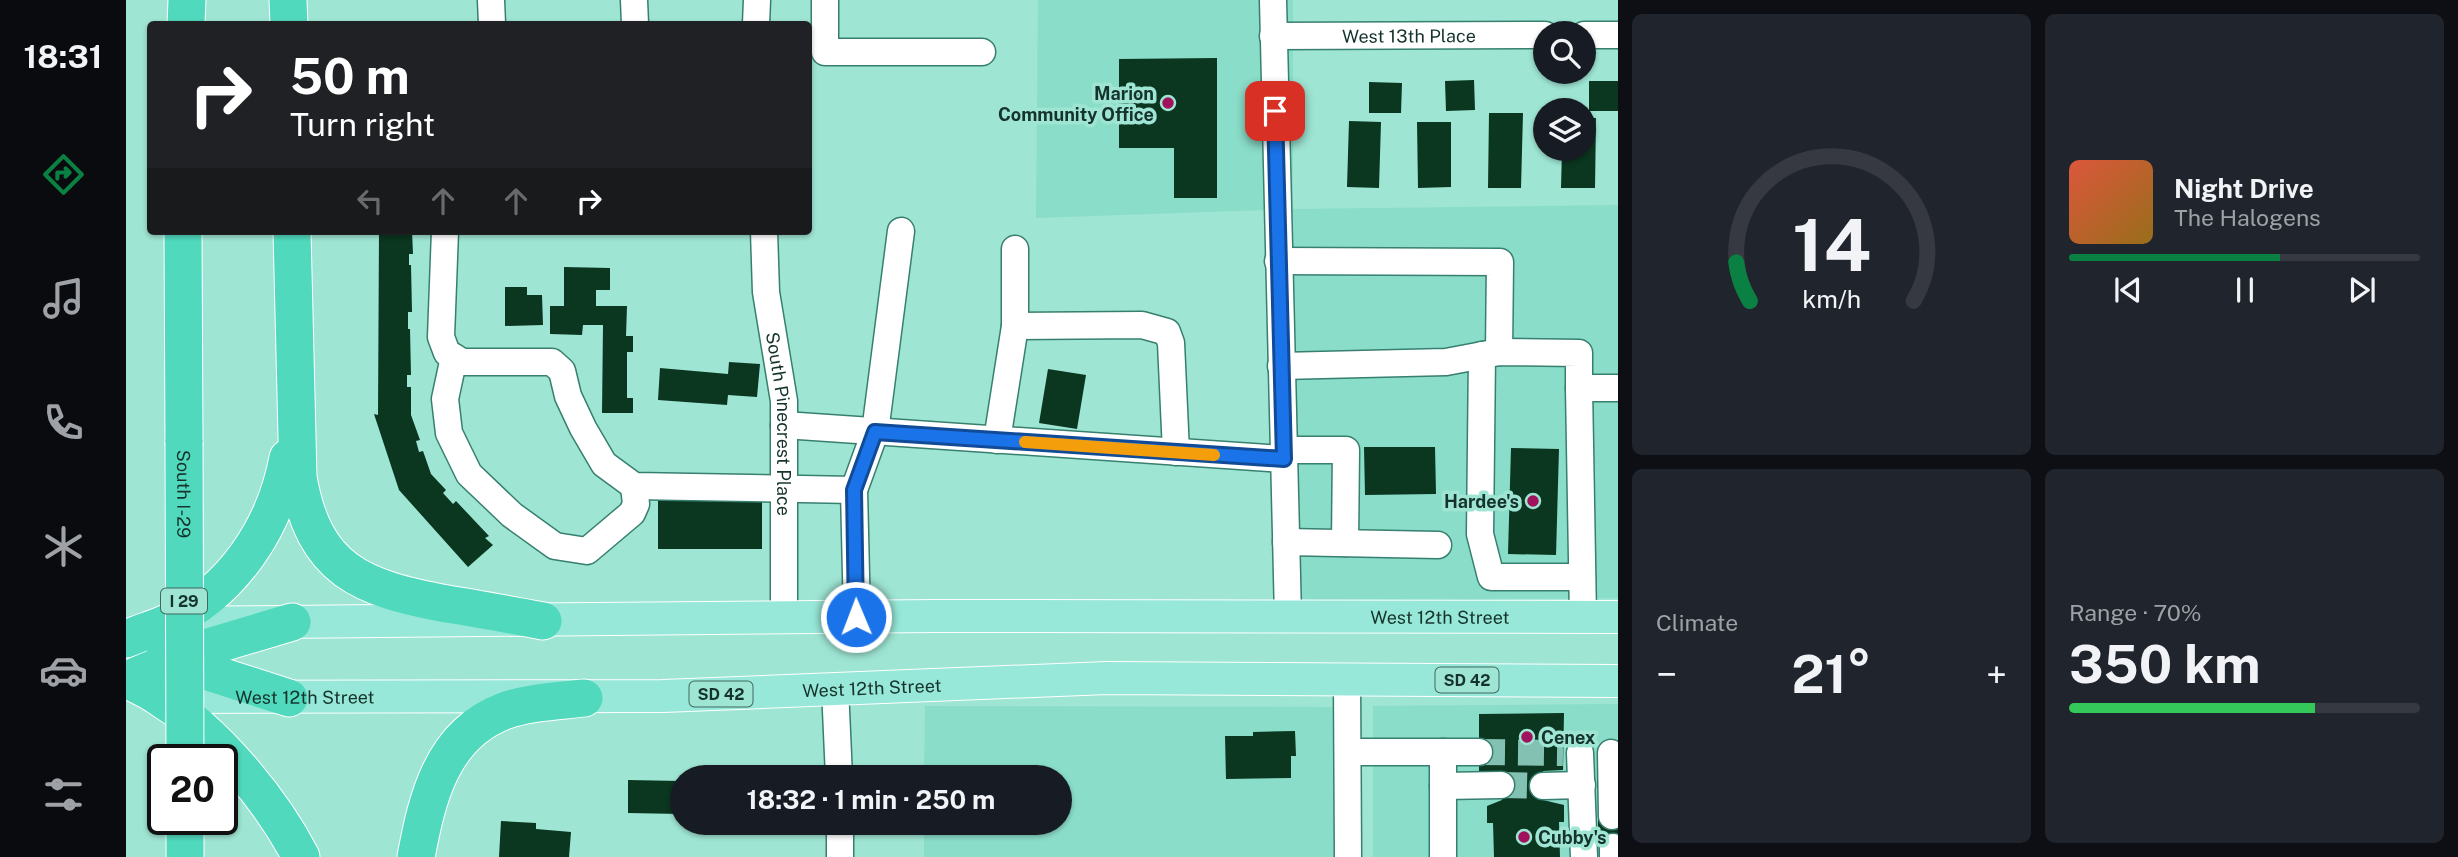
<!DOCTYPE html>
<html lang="en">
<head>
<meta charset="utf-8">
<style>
  :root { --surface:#171b24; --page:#20242c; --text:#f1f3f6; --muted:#9ea1a6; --line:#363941; --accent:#0b8043 }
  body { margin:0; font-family:"Public Sans",sans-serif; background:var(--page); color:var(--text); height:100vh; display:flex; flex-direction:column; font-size:26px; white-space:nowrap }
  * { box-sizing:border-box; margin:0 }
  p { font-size:23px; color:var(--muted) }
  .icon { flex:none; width:38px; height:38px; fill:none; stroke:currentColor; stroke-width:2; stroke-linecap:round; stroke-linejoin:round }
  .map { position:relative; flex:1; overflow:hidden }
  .sheet { display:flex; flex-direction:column; gap:14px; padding:14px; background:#0d0f14; width:840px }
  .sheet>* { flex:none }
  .banner { position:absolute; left:21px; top:21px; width:665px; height:214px; border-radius:7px; box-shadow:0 2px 5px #0004; background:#202124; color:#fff; overflow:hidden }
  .fabs { position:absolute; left:1407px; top:21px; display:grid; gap:14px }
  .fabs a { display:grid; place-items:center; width:63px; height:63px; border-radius:50%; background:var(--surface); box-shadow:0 2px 5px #0004; font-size:35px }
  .speed { position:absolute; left:21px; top:744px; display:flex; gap:14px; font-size:35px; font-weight:700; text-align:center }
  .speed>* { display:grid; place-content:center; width:91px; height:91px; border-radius:50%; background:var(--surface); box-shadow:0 2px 5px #0004; line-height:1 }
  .speed .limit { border:4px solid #111; border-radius:10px; background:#fff; color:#111 }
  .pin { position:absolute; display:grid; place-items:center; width:60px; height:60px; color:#fff; margin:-30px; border-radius:14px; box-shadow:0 4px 10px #0006 }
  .me { position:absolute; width:77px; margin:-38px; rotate:359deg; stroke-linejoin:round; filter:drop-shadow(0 0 5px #0008) }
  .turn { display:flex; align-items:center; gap:24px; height:147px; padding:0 28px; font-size:32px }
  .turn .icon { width:91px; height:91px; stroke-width:2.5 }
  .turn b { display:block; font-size:49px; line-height:60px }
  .lanes { display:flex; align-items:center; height:66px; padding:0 28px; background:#0003; justify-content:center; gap:35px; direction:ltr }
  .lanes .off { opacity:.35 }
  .big { font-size:52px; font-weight:700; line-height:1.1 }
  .sheet .tile { flex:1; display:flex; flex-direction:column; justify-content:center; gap:10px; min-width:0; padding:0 24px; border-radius:10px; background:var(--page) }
  .sheet .dial { align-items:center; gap:0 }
  .dial svg { height:182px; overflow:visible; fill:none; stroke:var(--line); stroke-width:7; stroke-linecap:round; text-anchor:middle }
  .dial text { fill:var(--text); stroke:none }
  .song { display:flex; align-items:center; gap:21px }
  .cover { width:84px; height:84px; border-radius:10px; background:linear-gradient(135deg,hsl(10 70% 55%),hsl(40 70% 35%)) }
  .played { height:7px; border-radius:4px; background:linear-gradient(90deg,var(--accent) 60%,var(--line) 60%) }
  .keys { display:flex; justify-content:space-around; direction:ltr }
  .heat { display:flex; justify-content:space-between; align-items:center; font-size:38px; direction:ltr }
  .charge { height:10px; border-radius:5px; background:linear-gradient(90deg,#34c759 70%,var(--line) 0) }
  .sheet .tiles { flex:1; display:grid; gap:14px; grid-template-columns:repeat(2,1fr) }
  .trip { position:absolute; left:544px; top:765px; width:402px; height:70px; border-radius:35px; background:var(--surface); box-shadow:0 2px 5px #0004; font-weight:700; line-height:70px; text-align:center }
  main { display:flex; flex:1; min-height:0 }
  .tab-bar { display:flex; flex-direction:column; width:126px; justify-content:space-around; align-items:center; background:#090b0e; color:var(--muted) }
  .tab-bar .icon { width:49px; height:49px }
  .tab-bar .on { color:var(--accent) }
  .tab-bar b { font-size:32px; color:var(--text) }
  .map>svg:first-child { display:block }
  .built { fill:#8addc9 }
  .building { fill:#0b3620 }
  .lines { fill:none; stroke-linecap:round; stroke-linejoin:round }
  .minor-tunnel { stroke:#83c1b2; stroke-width:26; stroke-dasharray:26 13; stroke-linecap:butt }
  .minor-casing { stroke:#377f6f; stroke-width:29 }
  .major-casing { stroke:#fff; stroke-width:34 }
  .highway-casing { stroke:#fff; stroke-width:39 }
  .minor { stroke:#fff; stroke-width:26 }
  .major { stroke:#97e8d8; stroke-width:32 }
  .highway { stroke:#51d9be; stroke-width:37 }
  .highway-bridge-casing { stroke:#fff; stroke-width:39; stroke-linecap:butt }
  .highway-bridge { stroke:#51d9be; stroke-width:37 }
  .route-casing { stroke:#114b97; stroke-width:18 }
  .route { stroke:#1a73e8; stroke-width:12 }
  .slow { stroke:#f59e0b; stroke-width:12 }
  .poi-dot { fill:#a0125b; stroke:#9ee5d3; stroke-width:2.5 }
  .labels { text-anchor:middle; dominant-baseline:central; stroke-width:7; stroke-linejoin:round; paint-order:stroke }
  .shield { fill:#9ee5d3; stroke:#3e685e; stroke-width:2 }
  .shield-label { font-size:16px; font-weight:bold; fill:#15332c }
  .street-label { font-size:18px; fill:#15332c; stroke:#9ee5d3 }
  .poi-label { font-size:18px; font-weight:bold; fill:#15332c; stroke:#9ee5d3; text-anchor:end }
</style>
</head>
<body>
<main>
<nav class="tab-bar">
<b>18:31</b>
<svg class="icon on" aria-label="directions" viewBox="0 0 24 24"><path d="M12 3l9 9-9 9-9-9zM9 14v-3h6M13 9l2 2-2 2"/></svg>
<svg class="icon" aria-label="music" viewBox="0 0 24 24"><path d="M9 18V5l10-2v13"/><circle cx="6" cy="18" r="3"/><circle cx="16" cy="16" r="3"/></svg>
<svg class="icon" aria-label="phone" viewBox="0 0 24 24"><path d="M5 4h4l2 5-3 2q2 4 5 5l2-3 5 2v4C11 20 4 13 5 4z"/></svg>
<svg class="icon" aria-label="climate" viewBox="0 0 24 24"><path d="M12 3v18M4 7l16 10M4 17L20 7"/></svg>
<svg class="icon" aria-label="car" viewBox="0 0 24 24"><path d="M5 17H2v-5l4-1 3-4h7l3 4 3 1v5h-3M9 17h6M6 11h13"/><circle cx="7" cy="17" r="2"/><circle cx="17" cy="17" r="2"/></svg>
<svg class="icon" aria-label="filters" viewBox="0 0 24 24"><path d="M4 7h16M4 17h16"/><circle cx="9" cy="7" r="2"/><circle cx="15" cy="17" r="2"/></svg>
</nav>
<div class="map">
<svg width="1492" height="857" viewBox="0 0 1492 857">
  <rect width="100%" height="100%" fill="#9ee5d3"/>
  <g class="built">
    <path d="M912,0H1167V209L1492,205V598L1171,602L1166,209L910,218Z"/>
    <path d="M1492,704V857H1247V706Z"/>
    <path d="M799,706L1208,707V857H798V823L934,822V777H798Z"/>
  </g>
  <g class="building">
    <path d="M1091,58V198H1048V148H993V59Z"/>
    <path d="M1348,80L1349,110L1320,111L1319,81Z"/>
    <rect x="1463" y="81" width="29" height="30"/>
    <path d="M1243,82L1276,83L1275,113H1243Z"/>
    <path d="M1363,113H1397L1395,188H1362Z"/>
    <path d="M1458,118H1470L1469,188H1435L1436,149H1458Z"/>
    <path d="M1223,121L1255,122L1253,188L1221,187Z"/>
    <path d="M1291,122H1325V187L1292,188Z"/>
    <path d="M253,231H286L287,254H283V265H285L286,312H282V329H284L285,375H281V387H285V415L294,440L290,441L293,452L297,451L305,474L320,490L317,493L327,504L330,501L363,536L359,538L367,545L342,567L273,490L248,414L252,415Z"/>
    <path d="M438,267L484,268V290H470V306H501L500,336H507V352H501V398H507V413H476L477,325H457L456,335L424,334V306H438Z"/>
    <path d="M379,287H401V295H416L417,325L379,326Z"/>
    <path d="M603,362L634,364L631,397L602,395L601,405L532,400L534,368L602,374Z"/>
    <path d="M922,369L960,375L951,429L913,423Z"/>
    <path d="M1238,447H1309L1310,494L1239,495Z"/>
    <path d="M1385,448L1433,449L1430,555L1382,554Z"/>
    <path d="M532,500L636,501V549H532Z"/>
    <path d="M1438,713L1437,770L1417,771V800L1438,805V822H1433L1434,857H1368L1367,823H1361V806L1376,800L1375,772L1353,771V714Z"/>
    <path d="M1169,731L1170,756H1165V778L1100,779L1099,736H1127V732Z"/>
    <path d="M502,780L555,781V814L502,813Z"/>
    <path d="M1492,815V847H1472V816Z"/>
    <path d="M375,821L410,823V829L445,832L443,857H373Z"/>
  </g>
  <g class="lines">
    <g class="minor-tunnel">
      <path d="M1353,752L1437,753"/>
      <path d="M1375,785L1417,786"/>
    </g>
    <defs>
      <g id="minor">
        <path d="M365,0L366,24"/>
        <path d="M508,0L509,24"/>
        <path d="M699,0V52H856"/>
        <path d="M1147,0L1162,617"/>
        <path d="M630,24L631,0"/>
        <path d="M1458,35H1492"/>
        <path id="s1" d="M1147,36L1419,35"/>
        <path d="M319,231L315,337L321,353L336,362H426L436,371L442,396L457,428L478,464L508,486L728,490"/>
        <path id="s2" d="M638,231L640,292L658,401V619"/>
        <path d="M1152,261L1374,262L1373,352"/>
        <path d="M889,326L1016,325L1041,332L1045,343L1050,452"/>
        <path d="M1356,355L1354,534L1365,577H1456"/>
        <path d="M328,357L319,399L323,433L343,474L386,515L429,546L461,551L506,513L510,504L508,486"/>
        <path d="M1155,366L1320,362L1373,352L1453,353V388"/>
        <path d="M658,425L1158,459"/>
        <path d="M871,440L889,326V249"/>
        <path d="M1158,450H1220L1219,543"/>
        <path d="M1160,542L1312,545"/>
        <path d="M731,617L728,490L749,432L775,231"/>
        <path d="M1457,617L1453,388H1492"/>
        <path d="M1221,680L1222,857"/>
        <path d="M709,688L713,777"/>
        <path d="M1222,752H1353"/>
        <path d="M1454,753L1458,857"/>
        <path d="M1485,753L1486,816"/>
        <path d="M1317,786L1375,785"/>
        <path d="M1417,786L1456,785"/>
        <path d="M714,822V857"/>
        <path d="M1487,847V857"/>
        <path d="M1317,857V752"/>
      </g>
      <g id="major">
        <path id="s3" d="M36,623L811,616L1492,617"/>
        <path id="s4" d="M34,697L537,696L981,678L1492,681"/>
      </g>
      <g id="highway">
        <path d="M162,0L163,24"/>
        <path d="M60,24L61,0"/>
        <path d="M57,231L58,442"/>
        <path d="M166,231L172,477C188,571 235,588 321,604C353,609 385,615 417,621"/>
        <path d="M0,639C13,633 28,629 41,623C107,591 149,528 162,458"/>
        <path d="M39,655L79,671L163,698"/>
        <path d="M0,679C11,685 23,690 33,697C89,732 145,799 175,857"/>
        <path d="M0,680L69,651L166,622"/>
        <path d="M59,819V857"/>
        <path d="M290,857C301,799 315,735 378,711C403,702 432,701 458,698"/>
      </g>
    </defs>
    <use href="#minor" class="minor-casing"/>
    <use href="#major" class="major-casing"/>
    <use href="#highway" class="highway-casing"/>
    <use href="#minor" class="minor"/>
    <use href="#major" class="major"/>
    <use href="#highway" class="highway"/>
    <defs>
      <g id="highway-bridge">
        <path id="s5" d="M58,442L59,760"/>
      </g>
    </defs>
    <use href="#highway-bridge" class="highway-bridge-casing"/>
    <use href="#highway-bridge" class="highway-bridge"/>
  </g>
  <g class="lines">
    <defs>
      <path id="route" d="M730,617L728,490L749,432L1158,459L1149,111"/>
    </defs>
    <use href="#route" class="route-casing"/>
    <use href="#route" class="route"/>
    <path class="slow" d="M899,442L1088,455"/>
  </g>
  <g class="poi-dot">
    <circle cx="1042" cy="103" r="7"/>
    <circle cx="1407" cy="501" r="7"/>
    <circle cx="1401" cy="737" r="7"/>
    <circle cx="1398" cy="837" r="7"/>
  </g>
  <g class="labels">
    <g class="shield">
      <rect x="35" y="588.5" width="46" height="25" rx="5"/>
      <rect x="1309.5" y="667.5" width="63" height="25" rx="5"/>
      <rect x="563.5" y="681.5" width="63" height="25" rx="5"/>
    </g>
    <g class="shield-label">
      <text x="58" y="601">I 29</text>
      <text x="1341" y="680">SD 42</text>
      <text x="595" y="694">SD 42</text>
    </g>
    <g class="street-label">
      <text stroke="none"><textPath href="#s1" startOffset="136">West 13th Place</textPath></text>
      <text stroke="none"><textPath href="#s2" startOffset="194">South Pinecrest Place</textPath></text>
      <text stroke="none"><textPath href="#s5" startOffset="52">South I-29</textPath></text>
      <text stroke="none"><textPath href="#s3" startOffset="1278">West 12th Street</textPath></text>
      <text stroke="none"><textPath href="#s4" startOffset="712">West 12th Street</textPath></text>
      <text stroke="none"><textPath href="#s4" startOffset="145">West 12th Street</textPath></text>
    </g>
    <g class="poi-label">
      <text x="1028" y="93">Marion<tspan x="1028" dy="21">Community Office</tspan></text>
      <text x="1393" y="501">Hardee's</text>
      <text x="1415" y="737" text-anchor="start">Cenex</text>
      <text x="1412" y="837" text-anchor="start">Cubby's</text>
    </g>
  </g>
</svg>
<div class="fabs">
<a><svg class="icon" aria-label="search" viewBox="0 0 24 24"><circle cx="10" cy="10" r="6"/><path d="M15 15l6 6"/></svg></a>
<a><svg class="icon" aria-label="layers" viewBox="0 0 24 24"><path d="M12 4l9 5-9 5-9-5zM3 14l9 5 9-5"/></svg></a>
</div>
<div class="speed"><div class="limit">20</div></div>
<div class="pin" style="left:1149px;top:111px;background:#d93025"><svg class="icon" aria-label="arrive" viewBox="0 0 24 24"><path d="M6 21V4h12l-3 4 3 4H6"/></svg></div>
<svg class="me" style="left:730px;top:617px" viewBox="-20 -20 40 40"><circle r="17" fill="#1a73e8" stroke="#fff" stroke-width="3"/><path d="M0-11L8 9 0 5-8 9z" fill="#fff"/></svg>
<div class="trip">18:32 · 1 min · 250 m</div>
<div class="banner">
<div class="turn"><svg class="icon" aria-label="right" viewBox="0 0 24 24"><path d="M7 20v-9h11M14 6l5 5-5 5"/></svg><div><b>50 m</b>Turn right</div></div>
<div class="lanes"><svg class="icon off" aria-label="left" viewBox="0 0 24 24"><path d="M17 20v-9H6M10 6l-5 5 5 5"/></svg><svg class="icon off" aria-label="ahead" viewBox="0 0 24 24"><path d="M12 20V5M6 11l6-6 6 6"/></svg><svg class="icon off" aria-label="ahead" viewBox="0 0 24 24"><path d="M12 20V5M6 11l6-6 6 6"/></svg><svg class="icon" aria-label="right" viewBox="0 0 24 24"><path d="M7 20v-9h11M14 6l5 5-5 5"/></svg></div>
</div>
</div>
<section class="sheet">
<div class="tiles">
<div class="tile dial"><svg viewBox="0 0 100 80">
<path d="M14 69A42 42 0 1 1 86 69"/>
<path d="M14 69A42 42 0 0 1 8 52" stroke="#0b8043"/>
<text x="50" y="56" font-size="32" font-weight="700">14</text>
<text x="50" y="72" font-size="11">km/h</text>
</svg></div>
<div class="tile">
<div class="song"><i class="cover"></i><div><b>Night Drive</b><p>The Halogens</p></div></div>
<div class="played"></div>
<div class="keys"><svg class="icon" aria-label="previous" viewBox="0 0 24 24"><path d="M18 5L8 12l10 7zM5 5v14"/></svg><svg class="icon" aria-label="pause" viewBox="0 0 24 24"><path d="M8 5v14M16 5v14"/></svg><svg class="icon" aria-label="next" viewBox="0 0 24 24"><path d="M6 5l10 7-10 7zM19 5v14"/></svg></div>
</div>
<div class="tile"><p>Climate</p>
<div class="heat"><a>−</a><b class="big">21°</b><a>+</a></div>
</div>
<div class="tile"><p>Range · 70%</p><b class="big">350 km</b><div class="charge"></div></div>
</div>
</section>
</main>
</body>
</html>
